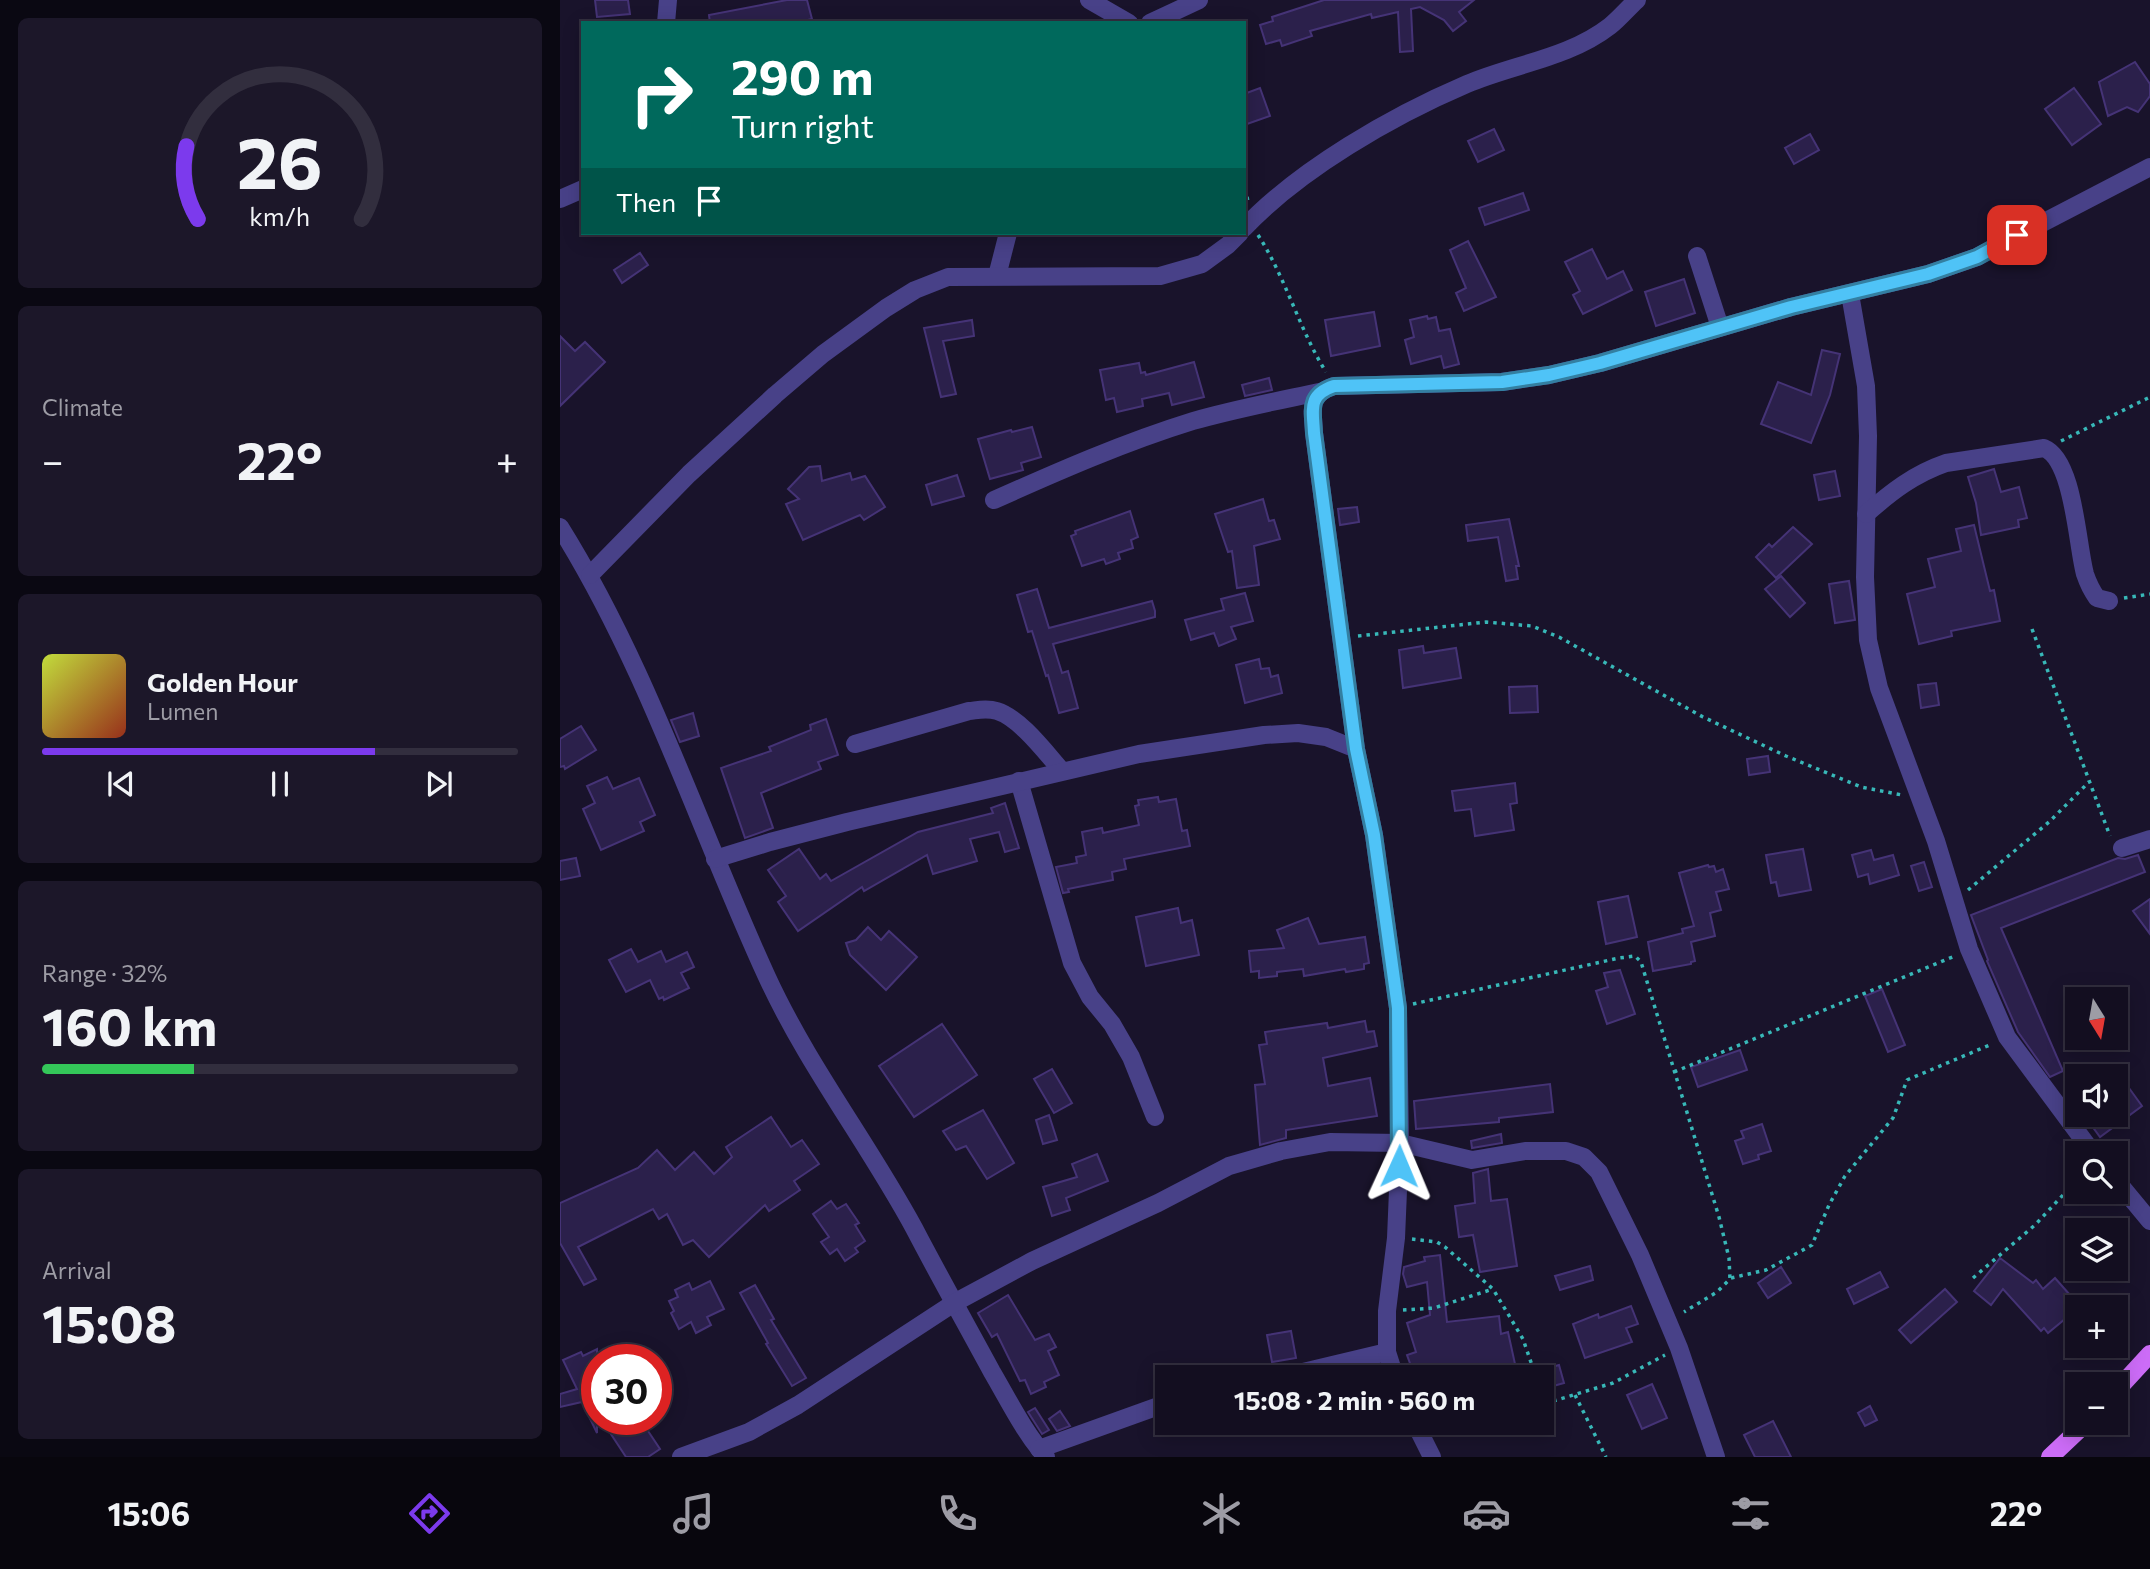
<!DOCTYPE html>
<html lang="en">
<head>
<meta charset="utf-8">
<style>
  :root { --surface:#130e20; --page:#1c1729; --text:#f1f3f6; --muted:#9d9ca5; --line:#322e3e; --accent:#7c3aed }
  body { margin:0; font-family:Commissioner,sans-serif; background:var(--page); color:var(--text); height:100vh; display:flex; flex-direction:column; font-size:26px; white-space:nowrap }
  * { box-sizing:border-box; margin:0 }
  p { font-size:23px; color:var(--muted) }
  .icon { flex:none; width:38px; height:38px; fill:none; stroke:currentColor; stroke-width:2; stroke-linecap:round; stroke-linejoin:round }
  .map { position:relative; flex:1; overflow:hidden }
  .side { display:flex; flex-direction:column; gap:18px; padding:18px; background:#0a0812; width:560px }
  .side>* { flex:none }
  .banner { position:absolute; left:21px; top:21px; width:665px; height:214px; border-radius:0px; box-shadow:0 4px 18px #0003,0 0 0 2px var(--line); background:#00695c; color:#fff; overflow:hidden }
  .needle { width:46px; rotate:169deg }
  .buttons { position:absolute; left:1505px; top:987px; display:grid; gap:14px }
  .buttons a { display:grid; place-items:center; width:63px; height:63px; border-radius:0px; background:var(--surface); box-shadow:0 4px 18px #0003,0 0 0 2px var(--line); font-size:35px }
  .speed { position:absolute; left:21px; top:1344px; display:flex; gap:14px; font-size:35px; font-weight:700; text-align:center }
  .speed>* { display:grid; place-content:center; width:91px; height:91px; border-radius:50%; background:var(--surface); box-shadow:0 4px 18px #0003,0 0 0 2px var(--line); line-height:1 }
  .speed .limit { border:10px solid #d22; background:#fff; color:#111 }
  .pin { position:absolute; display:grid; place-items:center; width:60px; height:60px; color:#fff; margin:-30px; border-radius:14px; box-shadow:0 4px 10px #0006 }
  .me { position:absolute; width:77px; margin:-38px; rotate:1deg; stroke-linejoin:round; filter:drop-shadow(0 0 5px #0008) }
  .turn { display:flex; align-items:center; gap:24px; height:147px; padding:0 35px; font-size:32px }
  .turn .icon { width:91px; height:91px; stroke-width:2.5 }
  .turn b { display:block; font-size:49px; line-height:60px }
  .then { display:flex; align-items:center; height:66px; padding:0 35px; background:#0003; gap:14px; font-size:26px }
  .big { font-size:52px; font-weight:700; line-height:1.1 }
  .side .tile { flex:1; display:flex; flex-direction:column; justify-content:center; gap:10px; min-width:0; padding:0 24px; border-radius:10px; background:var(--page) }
  .side .dial { align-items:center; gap:0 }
  .dial svg { height:182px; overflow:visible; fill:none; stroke:var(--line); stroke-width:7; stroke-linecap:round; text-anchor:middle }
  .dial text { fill:var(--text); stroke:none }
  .song { display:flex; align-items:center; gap:21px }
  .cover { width:84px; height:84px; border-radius:10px; background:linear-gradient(135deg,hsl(70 70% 55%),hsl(10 70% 35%)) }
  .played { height:7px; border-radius:4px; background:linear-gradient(90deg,var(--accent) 70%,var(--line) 70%) }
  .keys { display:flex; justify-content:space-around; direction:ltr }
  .heat { display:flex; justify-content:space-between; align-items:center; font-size:38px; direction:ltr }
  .charge { height:10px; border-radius:5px; background:linear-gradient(90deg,#34c759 32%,var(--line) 0) }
  .trip { position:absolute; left:595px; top:1365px; width:399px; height:70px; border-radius:0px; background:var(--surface); box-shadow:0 4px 18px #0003,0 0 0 2px var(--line); font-weight:700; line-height:70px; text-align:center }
  .tabs { display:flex; height:112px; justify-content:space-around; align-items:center; background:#08060d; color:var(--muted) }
  .tabs .icon { width:49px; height:49px }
  .tabs .on { color:var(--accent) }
  .tabs b { font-size:32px; color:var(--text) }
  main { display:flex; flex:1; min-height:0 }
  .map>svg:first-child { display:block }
  .building { fill:#2b204b; stroke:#453376; stroke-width:2 }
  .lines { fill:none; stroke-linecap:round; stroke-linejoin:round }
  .path { stroke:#38b8b8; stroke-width:3.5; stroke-dasharray:3.5 5; stroke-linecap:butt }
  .minor { stroke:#484188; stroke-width:18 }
  .major { stroke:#cc6cf7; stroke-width:18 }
  .route-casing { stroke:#337fa1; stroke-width:18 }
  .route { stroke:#4fc3f7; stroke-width:12 }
</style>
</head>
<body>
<main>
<section class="side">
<div class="tile dial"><svg viewBox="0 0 100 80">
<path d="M14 69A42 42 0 1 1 86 69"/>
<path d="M14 69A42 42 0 0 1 9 37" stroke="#7c3aed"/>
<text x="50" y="56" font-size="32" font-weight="700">26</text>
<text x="50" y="72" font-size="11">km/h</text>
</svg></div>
<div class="tile"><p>Climate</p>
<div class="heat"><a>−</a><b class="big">22°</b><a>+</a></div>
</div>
<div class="tile">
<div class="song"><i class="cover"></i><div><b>Golden Hour</b><p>Lumen</p></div></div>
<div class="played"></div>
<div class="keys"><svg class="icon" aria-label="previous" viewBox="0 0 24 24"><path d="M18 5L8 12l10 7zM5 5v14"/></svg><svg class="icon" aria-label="pause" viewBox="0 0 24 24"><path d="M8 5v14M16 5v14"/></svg><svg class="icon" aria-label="next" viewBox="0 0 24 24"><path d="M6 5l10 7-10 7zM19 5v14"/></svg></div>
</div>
<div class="tile"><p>Range · 32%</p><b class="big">160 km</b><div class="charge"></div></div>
<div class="tile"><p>Arrival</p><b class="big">15:08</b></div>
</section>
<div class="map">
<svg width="1590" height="1457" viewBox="0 0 1590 1457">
  <rect width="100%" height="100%" fill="#19132b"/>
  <g class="building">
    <path d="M35,0H68L70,14L37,17Z"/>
    <path d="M227,0H247L252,19L235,23H150L149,15Z"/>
    <path d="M764,0H914L899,12L906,21L893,31L884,20L860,7L851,9L853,51L840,52L838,12L812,18L811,14L750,31L752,36L722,46L720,40L706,44L700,25L713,21L712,17Z"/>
    <path d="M1575,62L1590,84V96L1578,112L1567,107L1548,116L1539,82Z"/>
    <path d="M700,88L710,116L684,125V94Z"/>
    <path d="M1514,88L1541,124L1512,145L1485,109Z"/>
    <path d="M934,129L944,150L918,162L908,141Z"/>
    <path d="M1250,134L1259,150L1234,164L1225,148Z"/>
    <path d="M963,193L969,210L925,225L919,208Z"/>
    <path d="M908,241L936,297L904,311L896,293L906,288L890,250Z"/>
    <path d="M1032,249L1047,279L1063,271L1072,290L1023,314L1013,295L1020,291L1005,262Z"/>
    <path d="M80,253L88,265L62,283L54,270Z"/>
    <path d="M1124,279L1135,313L1096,326L1085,292Z"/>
    <path d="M814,312L820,346L771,356L765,320Z"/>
    <path d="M867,316L868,319L876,317L879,331L890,329L899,364L884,368L881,356L851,364L845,340L854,337L850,320Z"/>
    <path d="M412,320L414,336L383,341L396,394L381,397L364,328Z"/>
    <path d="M0,336L15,351L25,342L45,362L0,406Z"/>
    <path d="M1262,350L1280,354L1270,395L1251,443L1201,424L1218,382L1251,395Z"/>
    <path d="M634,362L644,397L612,405L609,393L582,399L583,406L557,412L554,398L546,400L540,370L579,363L581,373L585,372L586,375Z"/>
    <path d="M709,378L712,390L685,396L682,385Z"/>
    <path d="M472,427L481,457L461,463L463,470L430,479L418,439L451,430L452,432Z"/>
    <path d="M260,466L262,481L290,473L292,480L305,476L325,507L304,520L300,515L243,540L226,504L239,499L228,489L249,467Z"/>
    <path d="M1434,469L1441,492L1459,487L1467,518L1458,520L1459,527L1421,535L1416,503L1408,477Z"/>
    <path d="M1275,471L1280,496L1259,500L1254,475Z"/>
    <path d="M397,475L404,496L372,505L366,485Z"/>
    <path d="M703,499L709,521L714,520L720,539L694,546L699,585L677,588L672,551L668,552L655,514Z"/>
    <path d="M797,507L799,522L780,525L778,509Z"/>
    <path d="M570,511L578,537L571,540L573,548L558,553L560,559L546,564L544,559L522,566L511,536L516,534L515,531Z"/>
    <path d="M949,519L959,566H956L958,579L946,581L938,537L908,541L906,525Z"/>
    <path d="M1414,525L1430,591L1434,590L1440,621L1391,631L1392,636L1359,644L1347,594L1375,587L1368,559L1401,551L1396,529Z"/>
    <path d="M1233,527L1252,544L1216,578L1196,557L1209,544L1212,547Z"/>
    <path d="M1221,576L1245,603L1230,617L1205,589Z"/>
    <path d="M1289,581L1295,620L1275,623L1269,584Z"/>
    <path d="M477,589L489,628L592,601L595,611V617L493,644L502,673L508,671L518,708L499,713L488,675L486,676L472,631L468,632L457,595Z"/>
    <path d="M685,593L693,621L671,627L676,639L659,646L654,633L631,640L625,620L664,610L661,599Z"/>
    <path d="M863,646L864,653L896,648L901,678L843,688L839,650Z"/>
    <path d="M699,659L701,669L709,668L711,677L718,675L722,693L685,703L676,665Z"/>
    <path d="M1376,683L1379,705L1361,708L1358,685Z"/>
    <path d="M977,686L978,712L950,713L949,687Z"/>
    <path d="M133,713L139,736L120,742L111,720Z"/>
    <path d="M266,719L278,755L258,762L261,769L201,793L213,828L185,838L161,768L211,751L209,747L251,730L250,725Z"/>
    <path d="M21,726L36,750L5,769L4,766L0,767V739Z"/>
    <path d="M1208,756L1210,772L1189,775L1187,759Z"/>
    <path d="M47,777L53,789L79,778L95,815L80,822L84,831L41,850L23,809L35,803L27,786Z"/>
    <path d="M955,783L957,803L950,804L954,830L915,836L911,809L895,811L892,791Z"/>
    <path d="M598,797L599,802L616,799L622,831L627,830L630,846L564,859L566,869L552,872L553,880L508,889L509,892L503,893L496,867L517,863L516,857L526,855L522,832L542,828L543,833L579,825L575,806L579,805L578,800Z"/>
    <path d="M445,803L459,848L445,852L439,832L410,839L417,861L373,874L367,855L304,891L302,887L238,931L218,902L226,896L208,870L239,849L260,879L266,874L271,881L358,832L433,813L431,808Z"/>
    <path d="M1243,849L1251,890L1219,896L1216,882L1211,883L1206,855Z"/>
    <path d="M1311,850L1314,860L1333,855L1339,875L1310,884L1308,874L1298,877L1292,855Z"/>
    <path d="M1578,855L1585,872L1441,928L1503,1071L1490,1077L1458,1032L1427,961L1428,960L1411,915L1558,858L1565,859Z"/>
    <path d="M16,858L20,876L0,880V861Z"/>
    <path d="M1364,862L1372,887L1359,891L1351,866Z"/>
    <path d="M1148,865L1149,867L1154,866L1156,872L1163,869L1169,889L1156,892L1161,910L1150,913L1155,936L1131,942L1135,961L1131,962V964L1093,971L1088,942L1123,933L1122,929L1134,926L1119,873Z"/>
    <path d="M1068,896L1077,937L1046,944L1038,902Z"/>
    <path d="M1590,899V934L1573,911Z"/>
    <path d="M618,908L621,923L632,920L639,955L586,966L576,917Z"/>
    <path d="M748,918L759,944L805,937L809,963L804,964V969L786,972L785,969L744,976L743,969L717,972V976L699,978V971L691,972L689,951L724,948L717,930Z"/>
    <path d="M308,927L321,940L329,931L357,957L326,990L290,955L286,943L296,940Z"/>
    <path d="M71,949L78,962L101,951L106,962L127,952L134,967L121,973L129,988L104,1000L103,997L99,999L90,980L66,992L49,960Z"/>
    <path d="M1060,970L1075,1014L1047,1024L1036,991L1048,987L1044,973Z"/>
    <path d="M1322,989L1345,1045L1328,1052L1305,996Z"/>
    <path d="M805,1021L807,1032L814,1031L817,1046L763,1058L768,1086L810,1078L817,1116L726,1130V1138L700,1145L695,1085L705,1084L699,1045L707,1044L705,1032L767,1023L768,1028Z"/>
    <path d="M382,1024L417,1075L354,1117L319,1066Z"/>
    <path d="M1180,1050L1187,1070L1138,1087L1131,1067Z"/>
    <path d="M492,1069L512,1103L494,1113L474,1079Z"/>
    <path d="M990,1084L993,1112L939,1118V1122L856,1129L854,1101Z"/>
    <path d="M1569,1088L1582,1106L1540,1137L1524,1115H1556V1098Z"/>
    <path d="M423,1110L454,1163L427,1179L406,1146L396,1150L383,1131Z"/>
    <path d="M489,1115L497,1140L483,1144L476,1120Z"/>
    <path d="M211,1117L231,1147L242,1140L259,1164L234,1181L240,1190L209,1211L205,1205L149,1257L133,1240L123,1245L107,1214L99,1219L93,1209L18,1247L36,1279L24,1285L0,1243V1203L78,1168L97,1150L115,1170L134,1152L154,1174L172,1157L166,1147Z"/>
    <path d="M1202,1124L1211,1151L1198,1155L1199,1159L1183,1164L1175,1141L1184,1138L1181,1131Z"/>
    <path d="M941,1134L942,1143L912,1148L911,1141Z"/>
    <path d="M537,1154L548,1181L506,1198L510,1210L492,1216L483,1187L517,1177L512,1164Z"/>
    <path d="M928,1169L931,1201L947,1199L957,1266L920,1272L913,1235L899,1237L895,1206L915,1203L913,1173Z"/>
    <path d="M271,1201L277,1209L286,1204L299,1223L295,1225L305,1241L295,1248L298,1252L285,1261L277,1249L270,1254L261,1242L269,1237L253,1214Z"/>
    <path d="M880,1255L887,1322L939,1316L941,1334L948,1332L955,1364L895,1377H855L847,1355L856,1352L847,1323L870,1315L867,1282L847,1287L843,1274L844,1267L865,1261L864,1257Z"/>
    <path d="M1440,1258L1473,1283L1476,1280L1483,1289L1495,1278L1517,1303V1309L1488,1333L1484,1328L1481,1331L1443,1289L1431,1305L1414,1291Z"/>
    <path d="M1030,1266L1033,1280L1000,1290L995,1276Z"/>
    <path d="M1221,1267L1231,1283L1208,1298L1198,1283Z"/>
    <path d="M1320,1272L1328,1287L1294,1304L1287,1289Z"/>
    <path d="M150,1281L164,1309L147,1317L151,1325L136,1333L131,1322L119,1329L111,1313L114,1311L109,1301L118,1297L115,1290L129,1283L132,1290Z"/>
    <path d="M195,1285L214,1319L211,1320L246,1378L232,1386L206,1344L208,1343L180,1293Z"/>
    <path d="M1385,1289L1397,1302L1351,1343L1339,1330Z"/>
    <path d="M448,1295L475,1340L489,1334L496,1347L488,1351L499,1375L484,1382L486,1387L471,1394L465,1380L460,1381L437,1334L432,1337L418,1313Z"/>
    <path d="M1071,1306L1078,1324L1066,1328L1072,1342L1025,1358L1013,1324L1038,1314L1039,1318Z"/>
    <path d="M731,1331L736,1358L712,1362L707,1335Z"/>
    <path d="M37,1349V1433L22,1402L0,1407V1394L17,1389L3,1360L21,1352L23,1356Z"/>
    <path d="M999,1365L1004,1383L986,1388L981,1370Z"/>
    <path d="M1092,1384L1107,1418L1082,1429L1067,1395Z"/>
    <path d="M1310,1406L1317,1420L1305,1426L1298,1413Z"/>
    <path d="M475,1408L489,1430L482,1434L468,1412Z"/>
    <path d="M500,1411L510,1426L497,1431L489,1419Z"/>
    <path d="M41,1419H80L100,1449L88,1457H66Z"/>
    <path d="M1213,1421L1231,1457H1195L1184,1435Z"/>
  </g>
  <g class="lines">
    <g class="path">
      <path d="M684,180L688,202"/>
      <path d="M698,235C726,278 739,329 766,372"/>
      <path d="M1501,441L1590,397"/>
      <path d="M1564,598L1590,594"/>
      <path d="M1472,629L1550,836"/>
      <path d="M798,636L926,622L972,626L999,637L1143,717L1226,756L1301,787L1342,795"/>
      <path d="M1408,890L1489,822L1529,782"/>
      <path d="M853,1004L1059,958L1075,956L1081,962L1159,1217L1169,1258L1170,1279L1157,1292L1124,1312"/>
      <path d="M1114,1072L1395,956"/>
      <path d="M852,1239L877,1242L885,1247L933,1289L963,1339L976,1377"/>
      <path d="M1171,1278L1206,1270L1252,1245L1269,1205L1285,1176L1333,1118L1347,1080L1432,1044"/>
      <path d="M1413,1278L1475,1225L1517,1180"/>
      <path d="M843,1310L874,1308L933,1289"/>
      <path d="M982,1391L990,1402L1053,1383L1105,1355"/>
      <path d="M1015,1395L1046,1457"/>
    </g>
    <g class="minor">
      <path d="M529,0L569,23"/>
      <path d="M106,23L108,0"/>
      <path d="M590,23L639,0"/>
      <path d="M0,199L23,189"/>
      <path d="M684,228C740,169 832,116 907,84C954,64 1009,58 1050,26C1060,18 1068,8 1077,0"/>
      <path d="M1137,256L1160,327"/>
      <path d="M437,276L448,233"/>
      <path d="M1290,294L1306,386L1308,436L1305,577L1308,640L1319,688L1376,841L1409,949L1447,1037L1533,1153"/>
      <path d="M434,500C499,471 565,442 633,421C675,409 717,401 759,392"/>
      <path d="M1306,514C1331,492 1354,474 1386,463L1484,448C1514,460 1517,545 1525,574C1528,583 1532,591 1537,598L1549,601"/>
      <path d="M0,527C88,668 138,827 207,977C248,1066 308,1143 354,1228C379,1276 406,1324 432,1372C449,1401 464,1432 486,1457"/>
      <path d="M30,575L129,474L215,395L263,354L326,308L355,290L388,277L600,276L642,264L668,245L680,233"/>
      <path d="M295,744L409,711C419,710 427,708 437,711C460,718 486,753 502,771"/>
      <path d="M459,781L512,963L530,997L552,1024L571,1057L595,1117"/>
      <path d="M1562,848L1590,839"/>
      <path d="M155,859L210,842L287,822L579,754L704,735L738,733L766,737L796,749"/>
      <path d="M1556,1180L1590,1221"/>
      <path d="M722,1377L827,1352"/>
      <path d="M835,1377L827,1352V1311L836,1238L840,1143L838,1008L814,835L796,749L754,433C753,409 747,395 774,386L942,382L989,375L1040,363L1231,307L1368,274L1417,257L1590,167"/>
      <path d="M855,1423L872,1457"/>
      <path d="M479,1449L607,1403"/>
      <path d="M121,1457L189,1432L238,1405L394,1303L472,1261L598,1203L669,1166L721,1151L770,1142L840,1143L912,1160L965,1151H1006L1024,1157L1039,1172L1080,1255L1119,1348L1156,1457"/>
    </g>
    <g class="major">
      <path d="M1556,1391L1590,1354"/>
      <path d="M1490,1457L1526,1423"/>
    </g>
  </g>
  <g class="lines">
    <defs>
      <path id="route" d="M839,1166L838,1008L814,835L796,749L754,433C753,410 747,395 774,386L942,382L989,375L1040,363L1231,307L1368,274L1417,257L1457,235"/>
    </defs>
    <use href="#route" class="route-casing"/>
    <use href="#route" class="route"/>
  </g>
</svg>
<div class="buttons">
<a><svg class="needle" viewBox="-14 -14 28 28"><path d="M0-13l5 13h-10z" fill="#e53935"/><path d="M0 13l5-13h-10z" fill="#9d9ca5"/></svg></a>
<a><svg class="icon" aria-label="sound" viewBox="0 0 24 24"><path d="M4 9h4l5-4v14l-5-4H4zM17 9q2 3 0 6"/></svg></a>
<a><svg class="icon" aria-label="search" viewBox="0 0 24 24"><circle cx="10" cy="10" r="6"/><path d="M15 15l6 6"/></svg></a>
<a><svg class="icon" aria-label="layers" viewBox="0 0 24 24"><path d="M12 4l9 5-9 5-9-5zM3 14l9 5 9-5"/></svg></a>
<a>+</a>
<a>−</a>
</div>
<div class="speed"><div class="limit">30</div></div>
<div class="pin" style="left:1457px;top:235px;background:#d93025"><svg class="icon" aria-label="arrive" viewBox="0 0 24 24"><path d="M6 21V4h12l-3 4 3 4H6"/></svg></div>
<svg class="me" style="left:839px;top:1166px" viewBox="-20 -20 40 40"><path d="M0-17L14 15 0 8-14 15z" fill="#4fc3f7" stroke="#fff" stroke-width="4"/></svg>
<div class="trip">15:08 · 2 min · 560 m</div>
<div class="banner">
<div class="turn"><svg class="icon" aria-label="right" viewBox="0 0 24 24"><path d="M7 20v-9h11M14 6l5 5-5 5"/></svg><div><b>290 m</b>Turn right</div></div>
<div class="then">Then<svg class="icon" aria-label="arrive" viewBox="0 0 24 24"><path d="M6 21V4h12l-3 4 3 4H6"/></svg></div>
</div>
</div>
</main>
<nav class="tabs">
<b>15:06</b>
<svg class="icon on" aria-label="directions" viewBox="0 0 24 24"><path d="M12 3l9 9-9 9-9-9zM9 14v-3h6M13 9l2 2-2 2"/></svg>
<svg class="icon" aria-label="music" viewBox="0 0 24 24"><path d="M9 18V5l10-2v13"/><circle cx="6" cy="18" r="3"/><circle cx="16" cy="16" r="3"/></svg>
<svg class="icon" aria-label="phone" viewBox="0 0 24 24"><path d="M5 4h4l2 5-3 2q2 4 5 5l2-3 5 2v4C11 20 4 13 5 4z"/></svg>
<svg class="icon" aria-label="climate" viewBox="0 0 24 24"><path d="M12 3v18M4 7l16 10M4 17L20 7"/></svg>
<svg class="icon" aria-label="car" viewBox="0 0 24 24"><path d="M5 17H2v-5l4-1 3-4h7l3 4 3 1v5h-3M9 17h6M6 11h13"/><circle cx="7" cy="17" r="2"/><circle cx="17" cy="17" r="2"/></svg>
<svg class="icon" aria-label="filters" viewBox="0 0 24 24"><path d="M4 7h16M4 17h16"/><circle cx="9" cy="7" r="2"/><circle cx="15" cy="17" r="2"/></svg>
<b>22°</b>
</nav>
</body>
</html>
